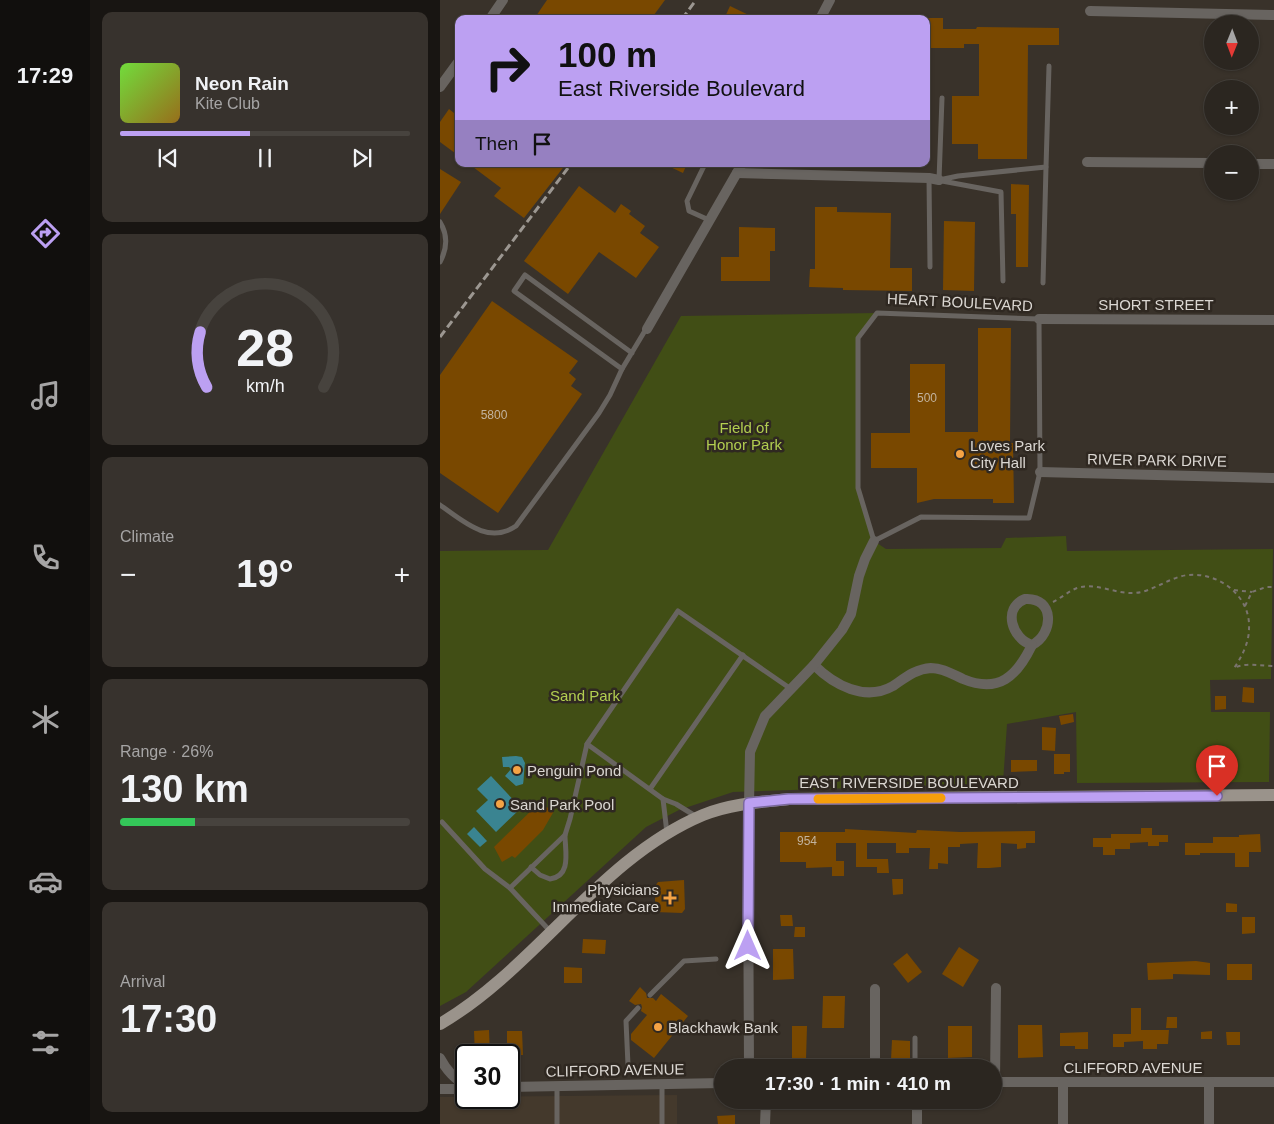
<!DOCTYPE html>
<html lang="en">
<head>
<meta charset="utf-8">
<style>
  :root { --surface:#2b2620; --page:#37322d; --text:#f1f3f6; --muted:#a6a5a5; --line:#47433e; --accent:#bca0f2 }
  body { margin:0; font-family:Helvetica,sans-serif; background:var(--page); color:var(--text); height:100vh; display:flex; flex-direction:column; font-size:19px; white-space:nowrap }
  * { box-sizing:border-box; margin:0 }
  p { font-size:16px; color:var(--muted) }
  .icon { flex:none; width:28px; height:28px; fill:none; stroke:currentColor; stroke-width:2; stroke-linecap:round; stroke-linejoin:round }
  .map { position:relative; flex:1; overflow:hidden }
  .details { display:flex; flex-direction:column; gap:12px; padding:12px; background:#181512; width:350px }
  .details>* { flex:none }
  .banner { position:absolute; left:15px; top:15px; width:475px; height:152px; border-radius:10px; box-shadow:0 1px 4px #0004,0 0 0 1px var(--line); background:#bca0f2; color:#111; overflow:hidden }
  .needle { width:32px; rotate:181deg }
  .tools { position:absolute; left:764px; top:15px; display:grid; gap:10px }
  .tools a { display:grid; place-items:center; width:55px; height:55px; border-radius:50%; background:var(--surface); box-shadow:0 1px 4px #0004,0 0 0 1px var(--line); font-size:25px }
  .speed { position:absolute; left:15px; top:1044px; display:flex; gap:10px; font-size:25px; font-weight:700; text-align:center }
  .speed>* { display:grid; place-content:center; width:65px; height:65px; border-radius:50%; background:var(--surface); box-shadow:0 1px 4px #0004,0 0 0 1px var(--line); line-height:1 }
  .speed .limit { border:2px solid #111; border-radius:8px; background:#fff; color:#111 }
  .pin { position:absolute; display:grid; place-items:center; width:42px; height:42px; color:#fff; margin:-51px -21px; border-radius:50% 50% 50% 0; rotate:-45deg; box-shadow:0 0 5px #0007 }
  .pin .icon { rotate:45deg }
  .me { position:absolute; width:55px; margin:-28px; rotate:0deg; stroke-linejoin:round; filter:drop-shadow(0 0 4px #0008) }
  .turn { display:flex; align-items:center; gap:18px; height:105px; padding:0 20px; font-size:22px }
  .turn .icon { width:65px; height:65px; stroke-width:2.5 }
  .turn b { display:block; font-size:35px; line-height:42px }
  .then { display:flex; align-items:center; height:48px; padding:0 20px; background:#0003; gap:10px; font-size:19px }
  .big { font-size:38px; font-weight:700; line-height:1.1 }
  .details .card { flex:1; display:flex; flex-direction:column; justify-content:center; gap:8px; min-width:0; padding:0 18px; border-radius:10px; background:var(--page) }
  .details .dial { align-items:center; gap:0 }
  .dial svg { height:130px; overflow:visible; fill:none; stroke:var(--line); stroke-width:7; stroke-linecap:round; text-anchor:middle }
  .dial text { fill:var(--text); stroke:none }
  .song { display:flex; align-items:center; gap:15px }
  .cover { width:60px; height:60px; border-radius:8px; background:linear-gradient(135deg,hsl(100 70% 55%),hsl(40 70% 35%)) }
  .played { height:5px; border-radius:2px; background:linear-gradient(90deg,var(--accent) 45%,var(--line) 45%) }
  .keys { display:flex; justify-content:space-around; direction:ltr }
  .heat { display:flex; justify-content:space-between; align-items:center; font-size:28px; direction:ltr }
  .charge { height:8px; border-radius:4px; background:linear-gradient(90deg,#34c759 26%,var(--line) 0) }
  .trip { position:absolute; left:274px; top:1059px; width:288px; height:50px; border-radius:25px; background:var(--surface); box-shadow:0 1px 4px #0004,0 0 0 1px var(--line); font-weight:700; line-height:50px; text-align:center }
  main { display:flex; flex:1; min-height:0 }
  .tabs { display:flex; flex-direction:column; width:90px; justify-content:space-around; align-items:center; background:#110f0d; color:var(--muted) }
  .tabs .icon { width:35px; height:35px }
  .tabs .current { color:var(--accent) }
  .tabs b { font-size:22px; color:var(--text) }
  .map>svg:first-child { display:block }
  .built { fill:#44392c }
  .green { fill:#414e15 }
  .water { fill:#3a8491 }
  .building { fill:#794800 }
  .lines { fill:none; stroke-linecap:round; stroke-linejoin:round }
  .path { stroke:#7a746e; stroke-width:2; stroke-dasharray:4 4; stroke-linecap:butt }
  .service { stroke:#686460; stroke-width:5 }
  .minor { stroke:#686460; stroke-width:10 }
  .primary { stroke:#9a938b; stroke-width:12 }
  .rail { stroke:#9c9791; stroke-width:3; stroke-dasharray:8 4; stroke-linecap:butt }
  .route-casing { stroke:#7a689d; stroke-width:12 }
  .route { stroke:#bca0f2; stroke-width:9 }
  .slow { stroke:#f59e0b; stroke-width:9 }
  .poi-dot { fill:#f5a345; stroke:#2f2821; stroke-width:2 }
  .labels { text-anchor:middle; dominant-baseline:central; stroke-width:5; stroke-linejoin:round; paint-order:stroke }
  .number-label { font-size:12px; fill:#c2b39e }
  .street-label { font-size:15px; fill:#dbd7d2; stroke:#2f2821 }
  .park-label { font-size:15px; fill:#b2ce50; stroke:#2f2821 }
  .poi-label { font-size:15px; fill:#dbd7d2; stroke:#2f2821; text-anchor:start }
</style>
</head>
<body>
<main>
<nav class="tabs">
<b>17:29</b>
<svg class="icon current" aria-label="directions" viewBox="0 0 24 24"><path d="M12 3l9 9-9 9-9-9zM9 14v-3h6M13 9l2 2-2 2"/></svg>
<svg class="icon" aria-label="music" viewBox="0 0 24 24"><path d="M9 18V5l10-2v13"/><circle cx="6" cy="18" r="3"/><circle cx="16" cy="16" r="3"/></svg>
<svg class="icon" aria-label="phone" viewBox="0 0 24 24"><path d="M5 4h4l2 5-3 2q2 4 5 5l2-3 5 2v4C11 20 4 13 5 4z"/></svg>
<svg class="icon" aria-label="climate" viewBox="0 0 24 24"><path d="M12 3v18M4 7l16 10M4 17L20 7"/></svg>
<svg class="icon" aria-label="car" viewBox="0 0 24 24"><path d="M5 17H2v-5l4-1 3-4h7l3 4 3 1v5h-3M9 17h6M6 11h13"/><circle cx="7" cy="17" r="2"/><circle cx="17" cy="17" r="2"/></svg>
<svg class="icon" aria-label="filters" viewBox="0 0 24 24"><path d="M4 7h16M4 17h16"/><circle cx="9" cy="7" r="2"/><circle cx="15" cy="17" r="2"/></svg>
</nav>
<section class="details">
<div class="card">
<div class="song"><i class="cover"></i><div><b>Neon Rain</b><p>Kite Club</p></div></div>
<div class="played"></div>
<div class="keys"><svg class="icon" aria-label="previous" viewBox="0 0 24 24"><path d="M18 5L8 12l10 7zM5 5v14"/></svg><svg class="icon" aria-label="pause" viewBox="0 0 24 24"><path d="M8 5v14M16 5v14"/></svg><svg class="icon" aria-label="next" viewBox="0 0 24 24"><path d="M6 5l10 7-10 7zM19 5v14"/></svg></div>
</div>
<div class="card dial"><svg viewBox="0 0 100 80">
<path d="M14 69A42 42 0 1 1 86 69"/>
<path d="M14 69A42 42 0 0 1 10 35" stroke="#bca0f2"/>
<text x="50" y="56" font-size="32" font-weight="700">28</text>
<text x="50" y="72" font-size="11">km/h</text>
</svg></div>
<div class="card"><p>Climate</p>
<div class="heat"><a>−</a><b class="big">19°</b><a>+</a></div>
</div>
<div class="card"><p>Range · 26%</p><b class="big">130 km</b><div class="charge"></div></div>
<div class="card"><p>Arrival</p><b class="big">17:30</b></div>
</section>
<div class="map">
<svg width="834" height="1124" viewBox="0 0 834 1124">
  <rect width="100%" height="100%" fill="#39322a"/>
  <path class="built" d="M237,1095V1124H0V1097Z"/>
  <path class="green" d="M437,313L418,338V488L434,541L446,549L561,548L566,538L626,536L627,551L833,549L831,679L770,680L771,712H830L829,782L637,783L636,712L567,724L563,783L293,792L239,810L206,827L26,992L0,1006V551L108,550L241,316Z"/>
  <g class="water">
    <path d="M76,756L82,757L85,763C84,768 84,781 83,784L76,786L65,776L71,769L69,767H63L62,757Z"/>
    <path d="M51,776L81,808L56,832L36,811L48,800L37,789Z"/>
    <path d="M34,827L47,841L40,847L27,834Z"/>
  </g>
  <g class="building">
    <path d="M107,0H225L211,19H94Z"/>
    <path d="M290,6L317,19H284Z"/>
    <path d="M486,18H503V29H536L537,27L619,28V45H588L587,159H538V144H512V96H539V44H524V48H486Z"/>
    <path d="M9,109L19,117V156L0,142V122Z"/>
    <path d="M29,164H126L84,218L54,196L61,188Z"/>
    <path d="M224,164H247L243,173Z"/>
    <path d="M0,169L21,182L0,214Z"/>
    <path d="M571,184L589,185L588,267H576V214H571Z"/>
    <path d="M139,186L175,213L181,204L191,211L189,214L205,226L200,233L219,247L196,278L159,252L128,294L84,261Z"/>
    <path d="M375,207H397V212L451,213L450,268H472V291L403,290V288L369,287L370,269H375Z"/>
    <path d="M504,221L535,222L534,291L503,290Z"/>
    <path d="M299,227L335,228V251H330V281H281V257H299Z"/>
    <path d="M52,301L138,361L129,373L136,379L131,386L142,394L58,513L0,473V375Z"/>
    <path d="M538,328H571L570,443H573L574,503H553V499H494L477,503V468H431V433H470V364H505V432H538Z"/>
    <path d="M803,687L814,688V703L802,702Z"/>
    <path d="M775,696H786V709L775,710Z"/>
    <path d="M633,714L634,722L621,725L619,716Z"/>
    <path d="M602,727L616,728L615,751L602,750Z"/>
    <path d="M614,754H630V772H624V774H614Z"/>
    <path d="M571,760H597V771L571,772Z"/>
    <path d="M99,803L114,811L103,830L75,858L72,856L62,862L54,847Z"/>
    <path d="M701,828H712V835H728V842H719V846H708V842L690,843V849H675V855H663V847H653V838H671V834H701Z"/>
    <path d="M405,829L476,833L477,830L520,832L595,831V843H586V848L577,849V844L561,843V867L549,868H537L538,843L520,844V847H508V864L498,863V869H489L490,848H469V853H456V843H427V859H448L449,873H437V867H416V843H396V861H404V876H392V867L366,868V862H340V832H405Z"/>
    <path d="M820,834L821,852H809V867H795V853H760V855H745V843H773V837H799V835Z"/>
    <path d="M452,879H463V894L453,895Z"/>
    <path d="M244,880L245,909L242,913L215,912V886L218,882Z"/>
    <path d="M786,903L797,904V912H786Z"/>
    <path d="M340,915H352L353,926H341Z"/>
    <path d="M802,917H815V933L802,934Z"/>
    <path d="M355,927H365V937H354Z"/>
    <path d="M143,939L166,940L165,954L142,953Z"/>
    <path d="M519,947L539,960L523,987L502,974Z"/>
    <path d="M333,949H353L354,979L333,980Z"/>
    <path d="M467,953L482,972L468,983L453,964Z"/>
    <path d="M756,961L770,963V975L733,974V979L708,980L707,963Z"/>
    <rect x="787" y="964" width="25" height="16"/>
    <path d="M124,967L142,968V983H124Z"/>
    <path d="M200,987L206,993L207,998H213L216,1001L221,994L248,1016L214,1058L191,1040V1034L207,1015L201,1011L202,1007L201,1004L195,1005L189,1001Z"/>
    <path d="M383,996H405L404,1028H382Z"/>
    <path d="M691,1008H701V1030H729L728,1044H717V1049H703V1041L684,1042V1047H673V1034H691Z"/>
    <path d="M727,1017H737V1028H726Z"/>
    <path d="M578,1025H602L603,1057L578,1058Z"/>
    <path d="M352,1026H367L366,1059H352Z"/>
    <path d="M508,1026H532V1057L508,1058Z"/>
    <path d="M49,1030L50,1055H35L34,1031Z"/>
    <path d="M67,1031H82L83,1055H67Z"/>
    <path d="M772,1031V1039H761V1032Z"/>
    <path d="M648,1032V1049H635V1046H620V1033Z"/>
    <path d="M786,1032H800V1045H787Z"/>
    <path d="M452,1040L470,1041V1060H451Z"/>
    <path d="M295,1115V1124H278L277,1116Z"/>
  </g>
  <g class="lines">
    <g class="path">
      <path d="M794,590L812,592"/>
      <path d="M613,602C621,598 629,591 637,588C655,582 675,594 694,593C713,592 729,577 748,575C779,572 811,596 809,629C809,642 802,657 794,668C807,662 820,666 834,666"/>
      <path d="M805,606L812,592L826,587H834"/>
    </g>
    <g class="service">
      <path d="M265,164L247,201L249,211L269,220"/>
      <path d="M489,178L490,267"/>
      <path d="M499,180L518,176L606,167L609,66"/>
      <path d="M499,180L502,98"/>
      <path d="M502,181L561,192L563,281"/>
      <path d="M0,222C8,235 7,249 0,262"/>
      <path d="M603,283L606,167"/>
      <path d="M437,313L599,319L600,472L589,518L481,517L434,541L418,488V338Z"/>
      <path d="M192,353L85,275L74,291L182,369L206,329"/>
      <path d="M0,505C23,521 48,545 76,526L159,413L170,395L182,369"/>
      <path d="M210,789L303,655"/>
      <path d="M223,799L227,833"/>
      <path d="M257,817L236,804L223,799L147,744L238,611L351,689"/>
      <path d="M2,822L45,869L70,888"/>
      <path d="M91,867L100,875L110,879C132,876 125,851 125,835"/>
      <path d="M110,931L70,888L125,835L130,819L147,744"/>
      <path d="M210,995L244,961L276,959"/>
      <path d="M188,1065L186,1021L198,1008"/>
      <path d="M475,1068V1038"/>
      <path d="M222,1084V1124"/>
      <path d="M117,1124V1086"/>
    </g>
    <g class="minor">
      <path d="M650,11L834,15"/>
      <path d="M50,19L63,0"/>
      <path d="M380,19L390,0"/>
      <path d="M0,87L19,61"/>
      <path d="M647,162L772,163"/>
      <path d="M810,164H834"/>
      <path d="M297,173L489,178L499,180"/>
      <path d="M599,319L834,320"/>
      <path d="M207,329L302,164"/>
      <path d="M600,472L834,478"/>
      <path d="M585,599C615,597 614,634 592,645C572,639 562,608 585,599Z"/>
      <path d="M374,665C394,685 425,702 453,686C465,678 475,669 491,668C503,668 512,674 523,679C559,694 577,676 592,645"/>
      <path d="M0,1058C7,1071 14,1078 26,1086"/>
      <path d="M309,1068L308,857L310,752L325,716L374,665L402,630L411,614L419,576L425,559L434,541"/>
      <path d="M435,1068V989"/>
      <path d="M552,1082H834"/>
      <path d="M555,1082L556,988"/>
      <path d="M69,1087L282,1083"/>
      <path d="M0,1089H26"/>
      <path d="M325,1124L326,1100"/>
      <path d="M477,1124V1100"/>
      <path d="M623,1124V1083"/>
      <path d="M769,1124V1082"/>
    </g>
    <path class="primary" d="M0,1024C96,968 160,858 263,815C290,804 320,802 349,799L834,795"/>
    <g class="rail">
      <path d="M242,19L256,0"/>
      <path d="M0,337L131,164"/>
    </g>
  </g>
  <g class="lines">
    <defs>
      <path id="route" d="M308,946L309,803L349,799L777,796"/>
    </defs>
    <use href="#route" class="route-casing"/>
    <use href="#route" class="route"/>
    <path class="slow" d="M378,799L501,798"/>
  </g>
  <g class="poi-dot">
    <circle cx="520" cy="454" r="5"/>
    <circle cx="77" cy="770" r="5"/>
    <circle cx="60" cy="804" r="5"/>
    <path d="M227.5 890.5h5v5h5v5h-5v5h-5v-5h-5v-5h5z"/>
    <circle cx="218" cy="1027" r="5"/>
  </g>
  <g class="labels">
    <g class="number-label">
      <text x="487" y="398">500</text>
      <text x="54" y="415">5800</text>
      <text x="367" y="841">954</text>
    </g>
    <g class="street-label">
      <text transform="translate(520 302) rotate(3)">HEART BOULEVARD</text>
      <text x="716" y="304">SHORT STREET</text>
      <text transform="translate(717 460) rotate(1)">RIVER PARK DRIVE</text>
      <text x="469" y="782">EAST RIVERSIDE BOULEVARD</text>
      <text x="693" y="1067">CLIFFORD AVENUE</text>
      <text transform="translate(175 1070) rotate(-1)">CLIFFORD AVENUE</text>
    </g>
    <g class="park-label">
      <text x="304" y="427">Field of<tspan x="304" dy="17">Honor Park</tspan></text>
      <text x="145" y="695">Sand Park</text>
    </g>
    <g class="poi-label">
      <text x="530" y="445">Loves Park<tspan x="530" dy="17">City Hall</tspan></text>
      <text x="87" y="770">Penguin Pond</text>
      <text x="70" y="804">Sand Park Pool</text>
      <text x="219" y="889" text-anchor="end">Physicians<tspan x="219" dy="17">Immediate Care</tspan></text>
      <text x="228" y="1027">Blackhawk Bank</text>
    </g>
  </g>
</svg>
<div class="tools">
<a><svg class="needle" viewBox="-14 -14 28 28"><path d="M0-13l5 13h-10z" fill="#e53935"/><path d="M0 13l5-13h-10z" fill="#a6a5a5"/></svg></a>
<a>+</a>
<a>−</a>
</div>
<div class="speed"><div class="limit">30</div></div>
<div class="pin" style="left:777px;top:796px;background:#d93025"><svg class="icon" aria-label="arrive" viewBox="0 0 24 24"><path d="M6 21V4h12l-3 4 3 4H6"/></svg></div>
<svg class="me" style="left:308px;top:946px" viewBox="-20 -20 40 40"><path d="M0-17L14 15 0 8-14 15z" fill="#bca0f2" stroke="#fff" stroke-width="4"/></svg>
<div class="trip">17:30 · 1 min · 410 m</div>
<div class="banner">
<div class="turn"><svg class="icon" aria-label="right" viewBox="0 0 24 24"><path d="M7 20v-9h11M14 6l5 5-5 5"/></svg><div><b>100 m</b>East Riverside Boulevard</div></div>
<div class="then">Then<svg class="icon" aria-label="arrive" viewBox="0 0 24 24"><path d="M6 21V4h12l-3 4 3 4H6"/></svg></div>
</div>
</div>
</main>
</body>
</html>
